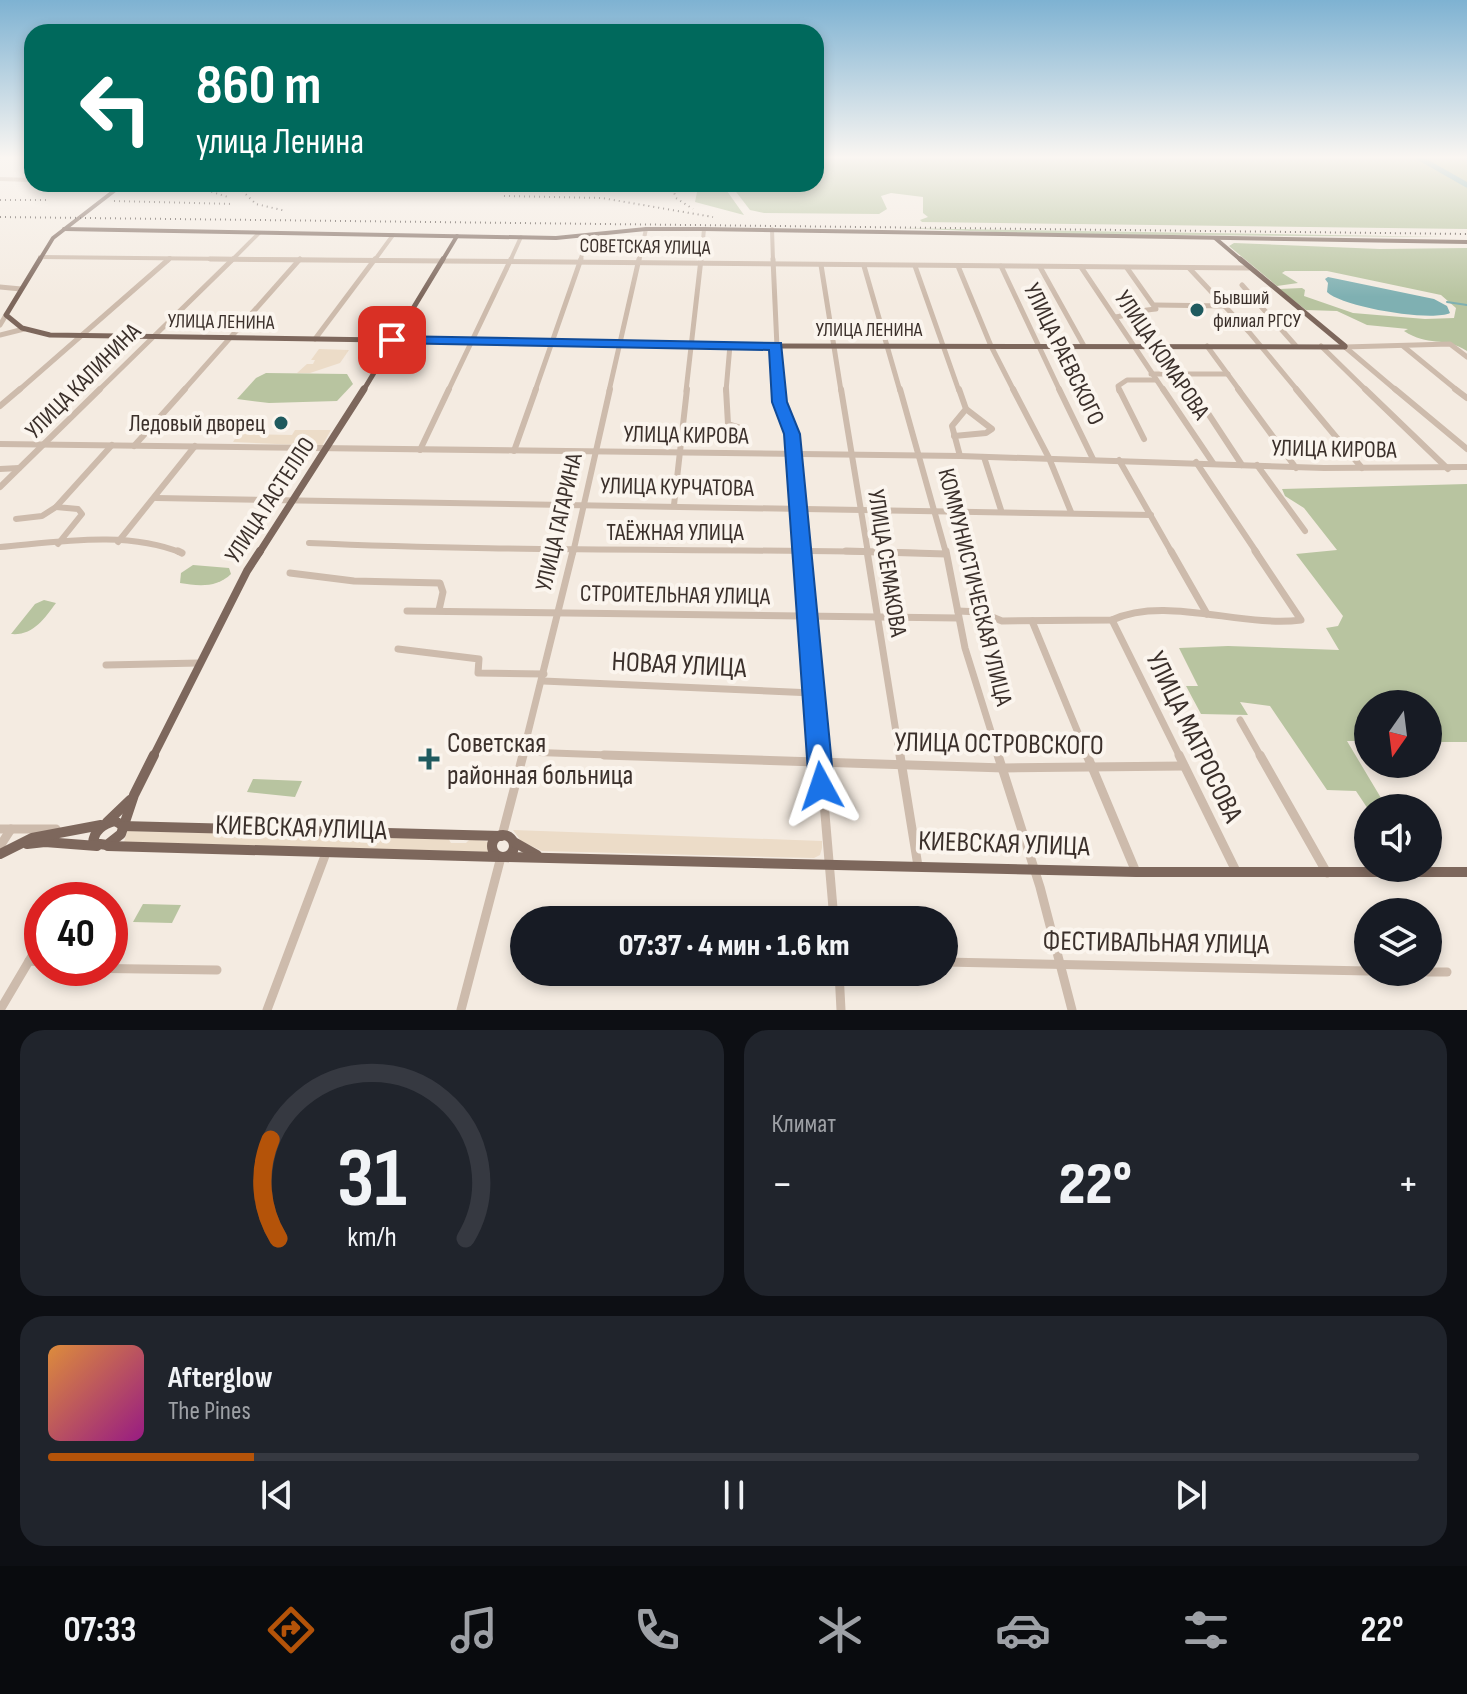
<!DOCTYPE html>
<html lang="ru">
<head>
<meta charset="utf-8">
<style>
  :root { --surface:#171b24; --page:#20242c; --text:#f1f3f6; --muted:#9ea1a6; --line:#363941; --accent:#b45309 }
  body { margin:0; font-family:"Sofia Sans Condensed",sans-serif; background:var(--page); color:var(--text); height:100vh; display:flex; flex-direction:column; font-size:30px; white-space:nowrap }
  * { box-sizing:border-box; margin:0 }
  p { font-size:26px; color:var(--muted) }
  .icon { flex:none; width:44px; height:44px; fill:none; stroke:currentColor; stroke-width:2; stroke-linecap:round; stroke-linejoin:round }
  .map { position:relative; height:1010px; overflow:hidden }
  .panel { display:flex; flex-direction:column; gap:20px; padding:20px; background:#0d0f14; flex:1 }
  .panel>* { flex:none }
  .banner { position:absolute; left:24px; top:24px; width:800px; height:168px; border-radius:24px; box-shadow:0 4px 12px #0003; background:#00695c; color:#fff; overflow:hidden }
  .needle { width:52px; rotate:194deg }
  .tools { position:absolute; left:1354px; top:690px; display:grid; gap:16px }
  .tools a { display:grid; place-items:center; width:88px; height:88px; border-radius:50%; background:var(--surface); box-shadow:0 4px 12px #0003; font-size:40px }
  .speed { position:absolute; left:24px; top:882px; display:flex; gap:16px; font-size:40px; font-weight:700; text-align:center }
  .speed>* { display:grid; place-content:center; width:104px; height:104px; border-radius:50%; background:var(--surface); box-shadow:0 4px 12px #0003; line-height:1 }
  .speed .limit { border:12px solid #d22; background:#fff; color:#111 }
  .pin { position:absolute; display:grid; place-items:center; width:68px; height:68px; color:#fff; margin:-34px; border-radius:16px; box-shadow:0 4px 12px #0006 }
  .me { position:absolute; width:88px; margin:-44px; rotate:355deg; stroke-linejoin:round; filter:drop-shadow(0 0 6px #0008) }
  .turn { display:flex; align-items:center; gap:28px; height:168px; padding:0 40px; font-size:36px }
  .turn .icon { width:104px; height:104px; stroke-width:2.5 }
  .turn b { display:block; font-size:56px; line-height:68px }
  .big { font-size:60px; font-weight:800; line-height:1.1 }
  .panel .tile { flex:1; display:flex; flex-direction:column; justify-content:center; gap:12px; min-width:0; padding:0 28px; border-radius:24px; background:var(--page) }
  .panel .dial { align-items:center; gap:0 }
  .dial svg { height:208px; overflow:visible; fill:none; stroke:var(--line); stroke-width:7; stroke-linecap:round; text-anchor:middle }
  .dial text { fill:var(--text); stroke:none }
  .song { display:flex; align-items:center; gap:24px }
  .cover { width:96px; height:96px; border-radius:12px; background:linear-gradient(135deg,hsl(30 70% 55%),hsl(310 70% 35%)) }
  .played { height:8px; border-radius:4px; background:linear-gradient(90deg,var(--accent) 15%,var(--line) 15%) }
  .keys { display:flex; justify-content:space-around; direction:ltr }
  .heat { display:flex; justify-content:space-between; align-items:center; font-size:44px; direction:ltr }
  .panel .tiles { flex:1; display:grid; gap:20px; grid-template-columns:1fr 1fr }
  .tile:last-child { grid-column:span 2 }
  .trip { position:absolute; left:510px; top:906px; width:448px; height:80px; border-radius:40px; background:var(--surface); box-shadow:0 4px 12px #0003; font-weight:800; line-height:80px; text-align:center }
  .tabs { display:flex; height:128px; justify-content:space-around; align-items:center; background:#090b0e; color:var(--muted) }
  .tabs .icon { width:56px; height:56px }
  .tabs .on { color:var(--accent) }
  .tabs b { font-size:36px; color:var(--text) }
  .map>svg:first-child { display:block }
  .green { fill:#b8c4a0 }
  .plaza { fill:#ecdcc8 }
  .water { fill:#7fb0b2 }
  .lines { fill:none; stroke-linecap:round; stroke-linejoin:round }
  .stream { stroke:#7fb0b2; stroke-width:2 }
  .river { stroke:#7fb0b2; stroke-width:5 }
  .minor-far4 { stroke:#cdbbac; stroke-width:4 }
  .minor-far3 { stroke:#cdbbac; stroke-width:5 }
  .minor-far2 { stroke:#cdbbac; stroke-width:6 }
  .minor-far1 { stroke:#cdbbac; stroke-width:7 }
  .minor { stroke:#cdbbac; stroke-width:9 }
  .major-far4 { stroke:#7d675c; stroke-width:4 }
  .major-far3 { stroke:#7d675c; stroke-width:5 }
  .major-far2 { stroke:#7d675c; stroke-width:7 }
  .major-far1 { stroke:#7d675c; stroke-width:8 }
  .major { stroke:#7d675c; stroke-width:10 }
  .rail { stroke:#3b302b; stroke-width:2; stroke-dasharray:1 4; stroke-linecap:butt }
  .route { fill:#1a73e8; stroke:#114b97; stroke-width:2 }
  .poi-dot { fill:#1f5a5e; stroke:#fbf5ee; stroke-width:3 }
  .labels { text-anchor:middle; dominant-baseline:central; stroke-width:8; stroke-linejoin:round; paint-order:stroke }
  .far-street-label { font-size:20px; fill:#3b302b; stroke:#fbf5ee }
  .far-poi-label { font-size:20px; fill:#3b302b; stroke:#fbf5ee; text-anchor:start }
  .street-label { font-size:24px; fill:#3b302b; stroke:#fbf5ee }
  .poi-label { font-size:24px; fill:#3b302b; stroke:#fbf5ee; text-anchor:end }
  .near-street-label { font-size:28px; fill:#3b302b; stroke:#fbf5ee }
  .near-poi-label { font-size:28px; fill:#3b302b; stroke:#fbf5ee; text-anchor:start }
</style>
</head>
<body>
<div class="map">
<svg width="1467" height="1010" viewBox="0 0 1467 1010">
  <rect width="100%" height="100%" fill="#f4ebe1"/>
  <g class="green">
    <path d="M816,156H1467V229L922,222L920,220L928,217L923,213V197L891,193L881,196L887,209L879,214L764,213L750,210L730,184H816Z"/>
    <path d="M692,184H722L744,215L695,202L697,192Z"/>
    <path d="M899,228L1448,237L1044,234Z"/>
    <path d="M1234,243L1380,249L1467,248V351C1444,336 1428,347 1404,331L1408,329L1367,325L1337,311L1306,310L1279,289L1302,288L1305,290L1304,296L1353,313L1425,319L1454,318L1456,308L1441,295L1327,271H1285L1282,273L1298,283L1277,286L1229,246Z"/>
    <path d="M266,373L347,374L353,384L337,401L269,403L237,399L256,378Z"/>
    <path d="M1467,484V742H1428V704H1368V741H1347L1387,808L1368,809L1356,791L1327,790L1270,706L1240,702L1248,715L1201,714L1186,686H1198L1179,648L1228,646L1339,650L1326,628L1338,626L1343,616L1296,554L1337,550L1304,508L1285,496L1282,489Z"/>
    <path d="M193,565L229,568L231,574C217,588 198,586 180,583L181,573Z"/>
    <path d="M44,600L56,603C44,619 33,636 11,634L35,604Z"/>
    <path d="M253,779L302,781L295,797L247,792Z"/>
    <path d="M143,904L181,905L172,923L133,922Z"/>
  </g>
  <g class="plaza">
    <path d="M319,349L349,350L340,363L310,373H297L307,364H313L315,360H311Z"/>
    <path d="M295,430H331L322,446L233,442L238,434L292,435Z"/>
    <path d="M513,830L822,841V848L820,855L814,858L542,851L521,841Z"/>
    <path d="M127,831L448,838L451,843H466L470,839L491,842L488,852L124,842Z"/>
  </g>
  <path class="water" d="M1328,277L1434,299L1447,306L1450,313C1431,322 1342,307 1327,292L1328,283L1325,279Z"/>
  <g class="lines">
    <path class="stream" d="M1447,302L1467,305"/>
    <path class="river" d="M1416,156L1467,185"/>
    <g class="minor-far4">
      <path d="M0,179L32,180"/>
      <path d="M260,184H386"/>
      <path d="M772,229L773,261"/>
      <path d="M40,257L429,261"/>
      <path d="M167,261L170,258"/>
      <path d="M231,261L259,233"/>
      <path d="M374,261L393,235"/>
      <path d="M510,261L521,237"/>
      <path d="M580,261L588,237"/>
      <path d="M639,261L646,229"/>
      <path d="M701,261L704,229"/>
    </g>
    <g class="minor-far3">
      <path d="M210,259L1249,268"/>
      <path d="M773,259L779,391"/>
      <path d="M821,265L841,391"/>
      <path d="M864,266L900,391"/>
      <path d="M915,266L959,391"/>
      <path d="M958,266L991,346L1014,391"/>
      <path d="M1001,266L1060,391"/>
      <path d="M1040,267L1084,346"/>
      <path d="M1081,267L1164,391"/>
      <path d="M1189,268L1249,332L1298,391"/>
      <path d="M1242,285L1296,346"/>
      <path d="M0,287L21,289"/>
      <path d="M1155,305L1226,306"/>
      <path d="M1115,317C1130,315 1140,310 1156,309L1127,268"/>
      <path d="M0,325L6,315"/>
      <path d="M0,335L24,329"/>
      <path d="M315,339L375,259"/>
      <path d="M1207,346L1240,391"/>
      <path d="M1321,346L1367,391"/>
      <path d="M1403,346L1458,391"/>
      <path d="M1345,347L1397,391"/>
      <path d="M1345,347L1450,344L1467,357"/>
      <path d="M1151,374H1228"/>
      <path d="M1182,374L1193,391"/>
      <path d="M18,391L169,259"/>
      <path d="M98,391L233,259"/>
      <path d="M183,391L300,259"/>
      <path d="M448,391L511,259"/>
      <path d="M535,391L581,259"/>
      <path d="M609,391L639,259"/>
      <path d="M686,391L701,259"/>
      <path d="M726,391L730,345"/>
      <path d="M1119,391L1118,386L1127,380H1156"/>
    </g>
    <g class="minor-far2">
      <path d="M726,389L728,424L738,427"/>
      <path d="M779,389L792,434L802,553"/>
      <path d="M841,389L868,553"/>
      <path d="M900,389L946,553"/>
      <path d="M959,389L966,409L952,426L960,456"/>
      <path d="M1013,389L1049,458L1071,512"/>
      <path d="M1059,389L1093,459"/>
      <path d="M1119,389L1144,439"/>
      <path d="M1163,389L1213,463"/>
      <path d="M1192,389L1242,465"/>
      <path d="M1238,389L1296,468"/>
      <path d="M1296,389L1362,468"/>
      <path d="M1365,389L1448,469"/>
      <path d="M1395,389L1467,449"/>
      <path d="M1455,389L1467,398"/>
      <path d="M0,406L20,389"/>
      <path d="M954,436L986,433L992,429L966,409"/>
      <path d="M0,444L960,456L1324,468L1467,467"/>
      <path d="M134,446L185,389"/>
      <path d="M420,450L449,389"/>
      <path d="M514,451L536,389"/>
      <path d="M984,457L1001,510"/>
      <path d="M1119,460L1172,553"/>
      <path d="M1196,462L1257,553"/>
      <path d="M1257,465L1305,531"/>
      <path d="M0,469L19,468"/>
      <path d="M0,487L100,389"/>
      <path d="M156,498L1151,515"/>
      <path d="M674,505L687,389"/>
      <path d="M16,519L42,516L56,507"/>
      <path d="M118,542L195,446"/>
      <path d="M309,543C512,552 715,548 919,553"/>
      <path d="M58,544L82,514L78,509L56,507L112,445"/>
      <path d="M0,547C58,542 127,530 182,553"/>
      <path d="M573,553L610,389"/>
    </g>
    <g class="minor-far1">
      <path d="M178,551L182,553"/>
      <path d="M802,551L820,757"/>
      <path d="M846,551L946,554"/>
      <path d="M867,551L900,757"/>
      <path d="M946,551L965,648L999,757"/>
      <path d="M1171,551L1207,614"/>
      <path d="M290,573L354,581L440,583L443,592L439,610"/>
      <path d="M407,611L958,618"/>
      <path d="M958,611L980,612L1002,621L1112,620C1165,595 1242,628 1301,620L1255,551"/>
      <path d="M1112,620L1180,757"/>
      <path d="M1032,621L1088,757"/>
      <path d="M398,649L479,659L478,673L544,674"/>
      <path d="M106,665L199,663"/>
      <path d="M543,681L813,693"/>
      <path d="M1240,720L1261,757"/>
      <path d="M525,752L664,757"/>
      <path d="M522,757L573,551"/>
    </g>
    <g class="minor">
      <path d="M604,755L1004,768L1184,766"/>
      <path d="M820,755L834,920"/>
      <path d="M900,755L918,866"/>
      <path d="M998,755L1040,887L1072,1010"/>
      <path d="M1087,755L1136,872"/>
      <path d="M1179,755L1236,871"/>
      <path d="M1260,755L1327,873"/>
      <path d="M0,829H56"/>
      <path d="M502,836L523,755"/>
      <path d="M0,846L11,829"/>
      <path d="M29,961L42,962"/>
      <path d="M944,962L1368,971"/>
      <path d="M70,968L217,970"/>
      <path d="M839,972L841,1010"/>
      <path d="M1428,972H1447"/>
      <path d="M0,1010L42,939"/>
      <path d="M267,1010L326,853"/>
      <path d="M461,1010L501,857"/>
    </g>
    <g class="major-far4">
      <path d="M64,229L556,238L646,229H704L1467,242"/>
      <path d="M1215,238L1242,261"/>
      <path d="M39,261L53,238L123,184"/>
      <path d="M442,261L457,236"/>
    </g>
    <g class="major-far3">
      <path d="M40,259L6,315L22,328L50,335L776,346L1345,347"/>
      <path d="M1240,259L1345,346"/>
      <path d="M363,391L443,259"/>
    </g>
    <path class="major-far2" d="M259,553L364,389"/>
    <path class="major-far1" d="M153,757L247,571L260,551"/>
    <g class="major">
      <path d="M107,822L130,800"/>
      <path d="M122,825L115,821C103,824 94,830 93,843L107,845L121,834L134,795L154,755"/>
      <path d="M122,826L501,836"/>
      <circle cx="503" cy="846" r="11"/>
      <path d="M514,842L537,855"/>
      <path d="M27,844L45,842L97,846"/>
      <path d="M108,846L499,857"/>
      <path d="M0,854L32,838L101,825"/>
      <path d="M503,857L1136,872H1467"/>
    </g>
    <g class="rail">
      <path d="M0,158L3,156"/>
      <path d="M235,184L256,204L286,211"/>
      <path d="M671,184L676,198L693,209"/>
      <path d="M157,186L199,188L228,197"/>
      <path d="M448,186L451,184"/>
      <path d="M504,196L602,198L713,217"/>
      <path d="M0,200H49"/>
      <path d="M114,201L234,204"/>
      <path d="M0,217L1467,234"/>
    </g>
  </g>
  <linearGradient id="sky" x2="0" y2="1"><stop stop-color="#7eb2d2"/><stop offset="0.53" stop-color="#faf6f2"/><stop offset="1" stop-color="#faf6f2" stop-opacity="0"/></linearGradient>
  <rect width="1467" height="297" fill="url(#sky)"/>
  <path class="route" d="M392,336L781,343L787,402L800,434L834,786L830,794L821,798L813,794L809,786L784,434L772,402L769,350L387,343L385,340Z"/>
  <g class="poi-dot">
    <circle cx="1197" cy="310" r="8"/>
    <circle cx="281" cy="423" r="8"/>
    <path d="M425 747h8v8h8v8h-8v8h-8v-8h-8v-8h8z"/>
  </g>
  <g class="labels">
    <g class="far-street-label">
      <text transform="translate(645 247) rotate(1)">СОВЕТСКАЯ УЛИЦА</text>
      <text transform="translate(221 322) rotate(1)">УЛИЦА ЛЕНИНА</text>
      <text x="869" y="330">УЛИЦА ЛЕНИНА</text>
    </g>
    <g class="far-poi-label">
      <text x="1213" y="298">Бывший<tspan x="1213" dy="23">филиал РГСУ</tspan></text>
    </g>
    <g class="street-label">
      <text transform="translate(1064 354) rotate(64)">УЛИЦА РАЕВСКОГО</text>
      <text transform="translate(1162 355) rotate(56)">УЛИЦА КОМАРОВА</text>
      <text transform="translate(83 381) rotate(-45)">УЛИЦА КАЛИНИНА</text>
      <text transform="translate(686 435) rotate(1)">УЛИЦА КИРОВА</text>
      <text transform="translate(1334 449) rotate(1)">УЛИЦА КИРОВА</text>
      <text transform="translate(677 487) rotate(1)">УЛИЦА КУРЧАТОВА</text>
      <text transform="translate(270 500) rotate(-57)">УЛИЦА ГАСТЕЛЛО</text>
      <text transform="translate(559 522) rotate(-77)">УЛИЦА ГАГАРИНА</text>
      <text x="675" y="532">ТАЁЖНАЯ УЛИЦА</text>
      <text transform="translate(887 563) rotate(81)">УЛИЦА СЕМАКОВА</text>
      <text transform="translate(975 587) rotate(76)">КОММУНИСТИЧЕСКАЯ УЛИЦА</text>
      <text transform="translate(675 595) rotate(1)">СТРОИТЕЛЬНАЯ УЛИЦА</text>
    </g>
    <g class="poi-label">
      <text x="265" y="423">Ледовый дворец</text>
    </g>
    <g class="near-street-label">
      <text transform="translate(679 665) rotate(3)">НОВАЯ УЛИЦА</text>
      <text transform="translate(1194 737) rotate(64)">УЛИЦА МАТРОСОВА</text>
      <text transform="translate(999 744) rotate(1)">УЛИЦА ОСТРОВСКОГО</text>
      <text transform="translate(301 828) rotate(2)">КИЕВСКАЯ УЛИЦА</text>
      <text transform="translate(1004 844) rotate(2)">КИЕВСКАЯ УЛИЦА</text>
      <text transform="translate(1156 943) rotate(1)">ФЕСТИВАЛЬНАЯ УЛИЦА</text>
    </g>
    <g class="near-poi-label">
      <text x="447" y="743">Советская<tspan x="447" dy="32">районная больница</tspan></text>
    </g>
  </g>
</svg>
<div class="tools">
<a><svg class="needle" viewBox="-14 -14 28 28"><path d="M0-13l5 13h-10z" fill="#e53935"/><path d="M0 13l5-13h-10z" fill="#9ea1a6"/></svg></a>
<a><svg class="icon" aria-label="sound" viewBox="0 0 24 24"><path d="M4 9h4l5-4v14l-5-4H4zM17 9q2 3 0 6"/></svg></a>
<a><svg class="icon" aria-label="layers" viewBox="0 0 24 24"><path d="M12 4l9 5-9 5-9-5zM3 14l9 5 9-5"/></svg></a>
</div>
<div class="speed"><div class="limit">40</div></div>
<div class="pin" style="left:392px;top:340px;background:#d93025"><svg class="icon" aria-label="arrive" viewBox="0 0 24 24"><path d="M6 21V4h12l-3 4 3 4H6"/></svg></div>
<svg class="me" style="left:821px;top:786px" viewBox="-20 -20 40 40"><path d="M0-17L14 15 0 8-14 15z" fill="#1a73e8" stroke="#fff" stroke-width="4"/></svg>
<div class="trip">07:37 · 4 мин · 1.6 km</div>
<div class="banner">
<div class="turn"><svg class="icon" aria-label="left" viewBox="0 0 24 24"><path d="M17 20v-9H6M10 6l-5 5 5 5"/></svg><div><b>860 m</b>улица Ленина</div></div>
</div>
</div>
<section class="panel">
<div class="tiles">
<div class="tile dial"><svg viewBox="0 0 100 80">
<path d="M14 69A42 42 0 1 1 86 69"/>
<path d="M14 69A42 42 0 0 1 11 31" stroke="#b45309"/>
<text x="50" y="56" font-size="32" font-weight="700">31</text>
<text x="50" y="72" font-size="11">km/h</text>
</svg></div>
<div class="tile"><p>Климат</p>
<div class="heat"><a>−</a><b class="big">22°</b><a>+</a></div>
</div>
<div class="tile">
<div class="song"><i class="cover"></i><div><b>Afterglow</b><p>The Pines</p></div></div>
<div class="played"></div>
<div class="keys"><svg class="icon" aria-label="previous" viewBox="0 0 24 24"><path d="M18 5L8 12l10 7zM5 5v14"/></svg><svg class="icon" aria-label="pause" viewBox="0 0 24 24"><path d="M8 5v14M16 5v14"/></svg><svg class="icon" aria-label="next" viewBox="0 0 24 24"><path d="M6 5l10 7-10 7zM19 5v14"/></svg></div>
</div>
</div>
</section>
<nav class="tabs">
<b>07:33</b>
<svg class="icon on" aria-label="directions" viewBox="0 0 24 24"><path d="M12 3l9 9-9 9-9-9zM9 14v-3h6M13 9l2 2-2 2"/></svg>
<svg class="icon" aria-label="music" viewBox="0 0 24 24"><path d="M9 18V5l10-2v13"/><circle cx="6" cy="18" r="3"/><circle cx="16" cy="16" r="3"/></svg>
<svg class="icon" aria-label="phone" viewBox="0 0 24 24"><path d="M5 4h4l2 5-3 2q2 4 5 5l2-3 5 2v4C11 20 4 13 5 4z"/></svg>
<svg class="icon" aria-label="climate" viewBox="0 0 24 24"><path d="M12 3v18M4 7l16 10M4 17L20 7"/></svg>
<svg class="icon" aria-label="car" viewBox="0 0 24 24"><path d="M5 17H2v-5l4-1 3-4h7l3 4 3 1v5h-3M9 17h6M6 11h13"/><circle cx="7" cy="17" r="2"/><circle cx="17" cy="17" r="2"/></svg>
<svg class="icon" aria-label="filters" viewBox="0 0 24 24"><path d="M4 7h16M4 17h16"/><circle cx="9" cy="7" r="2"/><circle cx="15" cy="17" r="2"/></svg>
<b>22°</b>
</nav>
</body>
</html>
